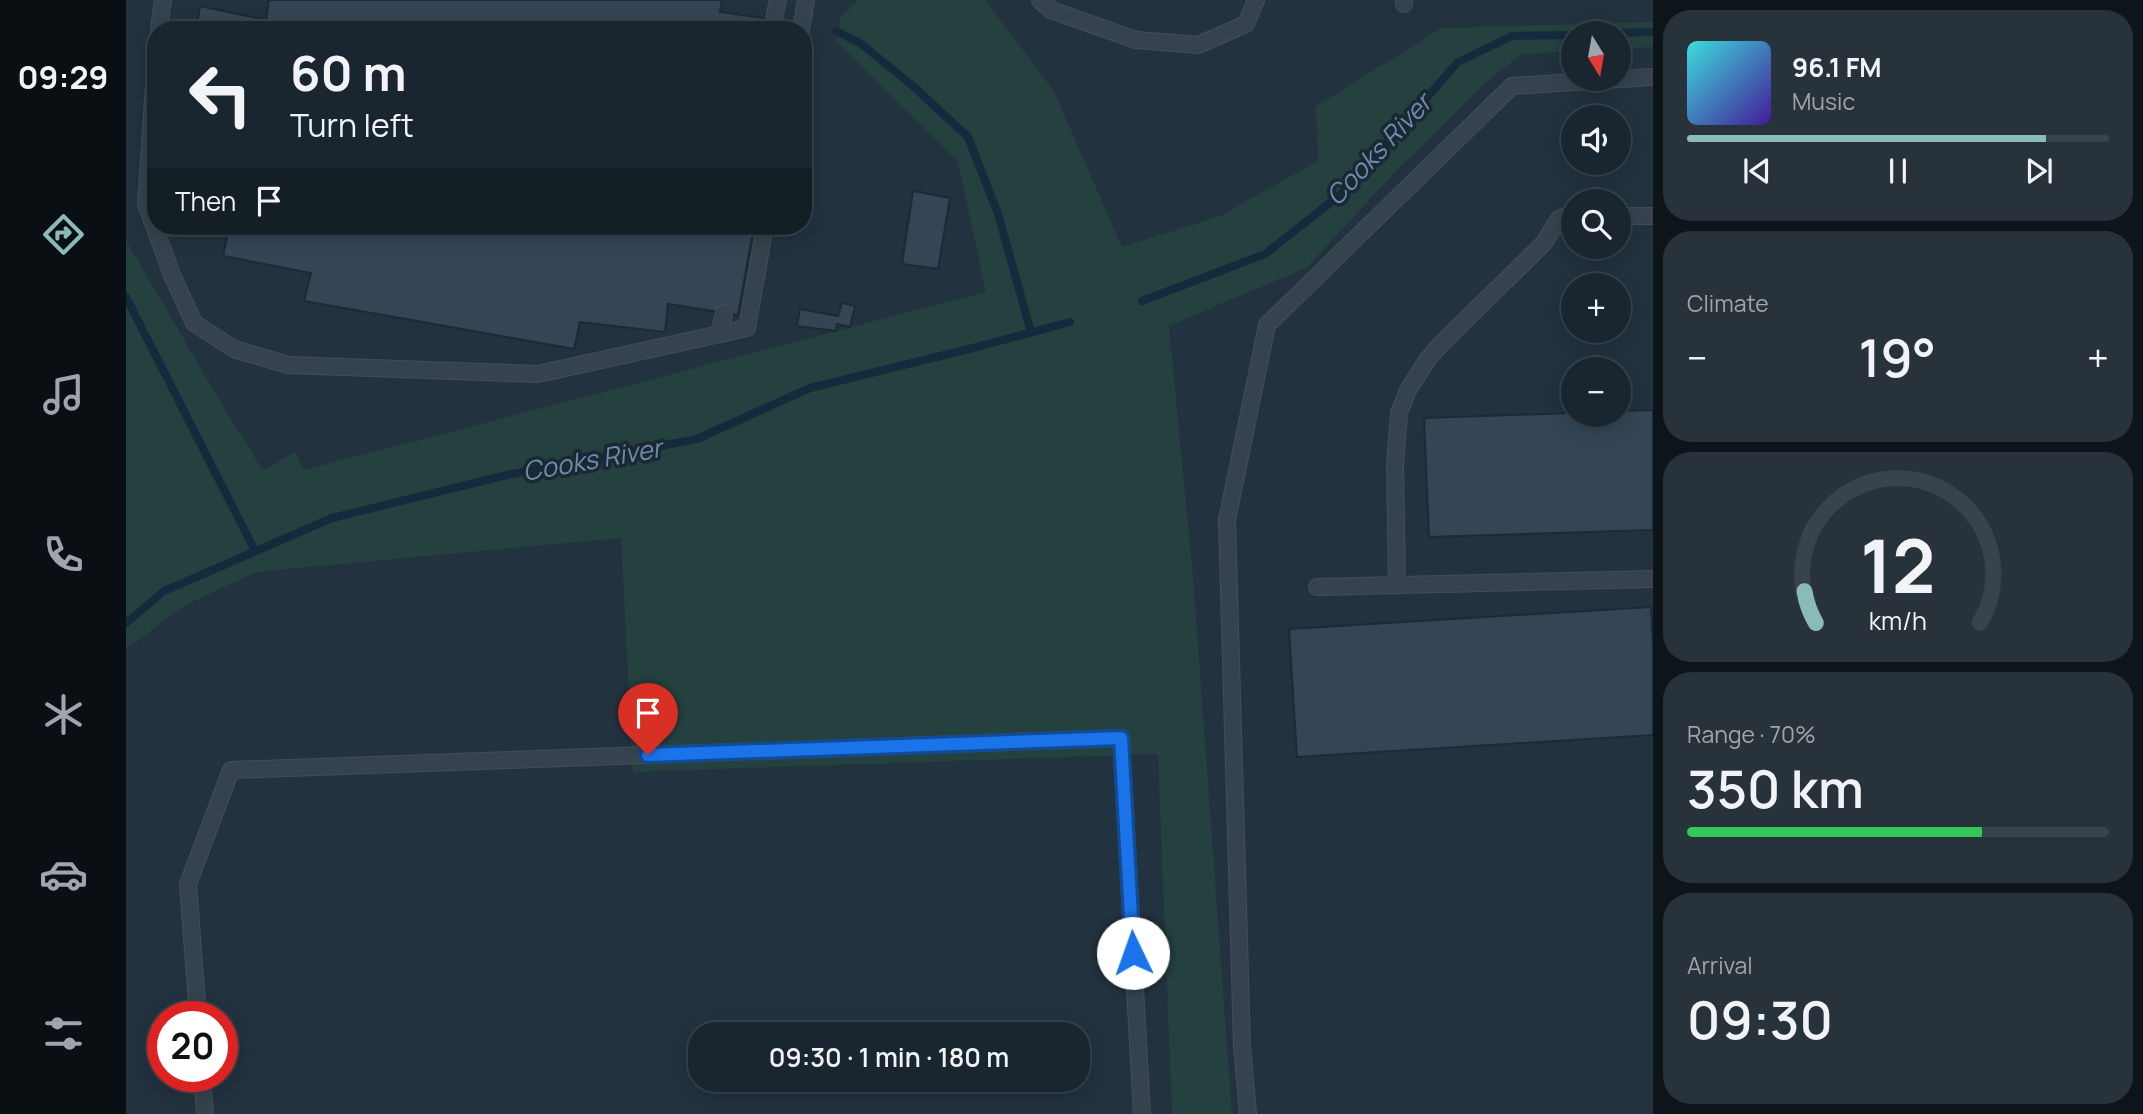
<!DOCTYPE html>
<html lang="en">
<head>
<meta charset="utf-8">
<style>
  :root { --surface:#1a262f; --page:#27323b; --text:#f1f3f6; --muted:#9fa5aa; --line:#38434b; --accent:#8bbbb9 }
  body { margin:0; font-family:Manrope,sans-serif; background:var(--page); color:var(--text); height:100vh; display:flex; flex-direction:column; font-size:26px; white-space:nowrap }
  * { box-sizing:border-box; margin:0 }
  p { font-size:23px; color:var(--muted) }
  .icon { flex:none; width:38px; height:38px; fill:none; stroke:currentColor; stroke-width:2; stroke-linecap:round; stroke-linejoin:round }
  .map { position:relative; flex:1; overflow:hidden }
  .drawer { display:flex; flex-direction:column; gap:10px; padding:10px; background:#0e151a; width:490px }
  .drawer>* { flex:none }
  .guide { position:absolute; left:21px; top:21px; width:665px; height:214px; border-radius:28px; box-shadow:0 4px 18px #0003,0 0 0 2px var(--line); background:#1a262f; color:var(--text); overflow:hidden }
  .needle { width:46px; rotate:169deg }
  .controls { position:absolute; left:1435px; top:21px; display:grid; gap:14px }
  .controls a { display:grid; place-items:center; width:70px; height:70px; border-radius:50%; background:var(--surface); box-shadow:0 4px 18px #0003,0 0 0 2px var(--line); font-size:35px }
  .speed { position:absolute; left:21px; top:1001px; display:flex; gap:14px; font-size:35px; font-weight:700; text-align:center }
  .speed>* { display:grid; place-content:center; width:91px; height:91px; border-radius:50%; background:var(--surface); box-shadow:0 4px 18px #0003,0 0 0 2px var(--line); line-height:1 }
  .speed .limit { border:10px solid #d22; background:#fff; color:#111 }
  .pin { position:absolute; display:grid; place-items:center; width:60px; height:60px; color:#fff; margin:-72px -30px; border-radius:50% 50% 50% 0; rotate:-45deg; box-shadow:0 0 7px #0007 }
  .pin .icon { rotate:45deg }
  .me { position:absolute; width:77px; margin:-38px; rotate:357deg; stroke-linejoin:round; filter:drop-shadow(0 0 5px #0008) }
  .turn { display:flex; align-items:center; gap:24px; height:147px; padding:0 28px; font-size:32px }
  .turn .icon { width:91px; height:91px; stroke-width:2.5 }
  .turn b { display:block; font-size:49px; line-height:60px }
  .then { display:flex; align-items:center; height:66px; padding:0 28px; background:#0003; gap:14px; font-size:26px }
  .big { font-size:52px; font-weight:600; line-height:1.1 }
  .drawer .card { flex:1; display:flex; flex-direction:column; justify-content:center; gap:10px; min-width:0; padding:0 24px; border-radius:28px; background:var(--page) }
  .drawer .dial { align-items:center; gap:0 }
  .dial svg { height:182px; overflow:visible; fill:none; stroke:var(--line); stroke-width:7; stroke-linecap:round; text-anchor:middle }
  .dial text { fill:var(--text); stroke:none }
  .song { display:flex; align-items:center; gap:21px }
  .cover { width:84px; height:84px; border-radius:10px; background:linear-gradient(135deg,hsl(180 70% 55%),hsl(260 70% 35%)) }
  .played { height:7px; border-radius:4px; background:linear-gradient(90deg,var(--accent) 85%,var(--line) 85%) }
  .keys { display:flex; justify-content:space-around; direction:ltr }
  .heat { display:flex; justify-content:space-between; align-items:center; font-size:38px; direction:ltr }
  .charge { height:10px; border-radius:5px; background:linear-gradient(90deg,#34c759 70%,var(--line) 0) }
  .trip { position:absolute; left:562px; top:1022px; width:402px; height:70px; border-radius:28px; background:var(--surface); box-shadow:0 4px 18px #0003,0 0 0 2px var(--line); font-weight:600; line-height:70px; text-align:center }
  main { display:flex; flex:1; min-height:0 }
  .tabs { display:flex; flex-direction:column; width:126px; justify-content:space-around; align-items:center; background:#0a0f13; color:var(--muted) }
  .tabs .icon { width:49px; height:49px }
  .tabs .current { color:var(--accent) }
  .tabs b { font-size:32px; color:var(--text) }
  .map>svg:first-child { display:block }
  .green { fill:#24403f }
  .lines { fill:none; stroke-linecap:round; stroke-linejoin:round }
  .stream { stroke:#142a3d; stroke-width:8 }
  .building { fill:#344655; stroke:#1d2a35; stroke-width:2 }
  .service-casing { stroke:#424f5a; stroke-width:18 }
  .service { stroke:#36434e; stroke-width:16 }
  .route-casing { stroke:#114b97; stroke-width:18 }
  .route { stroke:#1a73e8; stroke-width:12 }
  .labels { text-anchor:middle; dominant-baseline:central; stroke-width:7; stroke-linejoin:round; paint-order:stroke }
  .water-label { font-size:26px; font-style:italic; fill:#698dab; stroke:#1b2833 }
</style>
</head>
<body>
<main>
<nav class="tabs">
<b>09:29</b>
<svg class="icon current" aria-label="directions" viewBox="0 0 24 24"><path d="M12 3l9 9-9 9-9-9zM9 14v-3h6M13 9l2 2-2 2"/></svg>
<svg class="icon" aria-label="music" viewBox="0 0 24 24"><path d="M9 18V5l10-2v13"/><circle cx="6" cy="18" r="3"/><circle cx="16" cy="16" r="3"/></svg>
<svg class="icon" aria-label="phone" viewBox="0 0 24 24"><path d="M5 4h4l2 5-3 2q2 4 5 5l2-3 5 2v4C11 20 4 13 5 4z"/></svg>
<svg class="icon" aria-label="climate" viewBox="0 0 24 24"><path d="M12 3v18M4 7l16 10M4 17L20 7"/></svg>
<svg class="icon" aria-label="car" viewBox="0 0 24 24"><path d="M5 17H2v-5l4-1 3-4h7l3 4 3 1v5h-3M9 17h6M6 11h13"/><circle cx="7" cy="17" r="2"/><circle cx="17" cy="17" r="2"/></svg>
<svg class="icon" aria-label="filters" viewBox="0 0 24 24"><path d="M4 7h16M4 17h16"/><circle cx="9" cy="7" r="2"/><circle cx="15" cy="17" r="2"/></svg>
</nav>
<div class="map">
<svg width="1527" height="1114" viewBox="0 0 1527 1114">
  <rect width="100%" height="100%" fill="#22323f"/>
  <path class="green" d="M732,0H859L928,91L996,247L1094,216L1192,161L1190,106L1316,28L1527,22V47L1493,49V33H1447V51L1396,54L1365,78L1271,170L1180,268L1043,326L1067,576L1106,1114H1046L1032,754L507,772L495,538L130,572L60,605L0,649V240L94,401L137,471L169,452L178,470L860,292L832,162L710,41L715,16Z"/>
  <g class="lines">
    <g class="stream">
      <path d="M710,31L734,43L787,86L842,137L872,214L905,332"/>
      <path d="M1487,33L1527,32"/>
      <path d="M0,297L129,551"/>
      <path d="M1016,301L1139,254L1219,191L1332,62L1386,36L1447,35"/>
      <path d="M0,623L38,591L206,518L381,475L571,439L684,388L851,347L944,322"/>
    </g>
  </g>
  <g class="building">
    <path d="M143,0H596L594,12L664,22L663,30H70L74,6L140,20Z"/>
    <path d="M787,191L824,198L812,269L776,264Z"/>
    <path d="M69,226H628L612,315L542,304L539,332L454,322L448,349L178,301L185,273L97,256L102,232Z"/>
    <path d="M716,303L729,306L724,327L711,324L710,331L671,326L674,309L712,316Z"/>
    <path d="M1527,410V530L1303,537L1298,418L1447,413V415H1493V411Z"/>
    <path d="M1525,607L1527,645V735L1171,757L1163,629Z"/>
  </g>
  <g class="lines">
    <defs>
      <g id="service">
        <path d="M914,0L925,10L1010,40L1072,45L1120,24L1130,0"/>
        <path d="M1278,0V4"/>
        <path d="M648,19L652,0"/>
        <path d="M33,30L37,0"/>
        <path d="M675,30L680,0"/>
        <path d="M30,54L20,204L46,275L68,323L108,349L162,365L412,374L621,328L639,226"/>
        <path d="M1493,216H1527"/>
        <path d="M593,334L598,313"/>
        <path d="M1271,585L1269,463L1273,413L1282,390L1302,359L1315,344L1418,243L1432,220L1437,217H1447"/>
        <path d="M1191,587L1527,579"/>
        <path d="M72,1017L62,884L105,770L995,738L1016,1114"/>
        <path d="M76,1076L79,1114"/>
        <path d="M1122,1114L1116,1046L1101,520L1141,325L1386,86L1527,77"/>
      </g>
    </defs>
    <use href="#service" class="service-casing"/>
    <use href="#service" class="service"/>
  </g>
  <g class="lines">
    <defs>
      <path id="route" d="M522,755L995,738L1007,953"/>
    </defs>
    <use href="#route" class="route-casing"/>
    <use href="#route" class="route"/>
  </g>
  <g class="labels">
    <g class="water-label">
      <text transform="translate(1252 149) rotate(-47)">Cooks River</text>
      <text transform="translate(466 459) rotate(-10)">Cooks River</text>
    </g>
  </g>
</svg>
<div class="controls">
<a><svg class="needle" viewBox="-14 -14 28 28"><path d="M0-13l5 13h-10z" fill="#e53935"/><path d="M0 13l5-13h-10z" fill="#9fa5aa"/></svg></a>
<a><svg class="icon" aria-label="sound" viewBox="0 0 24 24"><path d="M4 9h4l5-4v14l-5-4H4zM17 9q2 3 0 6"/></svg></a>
<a><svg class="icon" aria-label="search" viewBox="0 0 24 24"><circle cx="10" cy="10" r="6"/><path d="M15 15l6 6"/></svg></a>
<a>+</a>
<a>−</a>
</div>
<div class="speed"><div class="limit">20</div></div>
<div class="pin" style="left:522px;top:755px;background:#d93025"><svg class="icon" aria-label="arrive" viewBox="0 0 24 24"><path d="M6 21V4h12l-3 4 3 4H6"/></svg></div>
<svg class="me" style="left:1007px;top:953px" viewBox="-20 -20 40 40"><circle r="19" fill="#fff"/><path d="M0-13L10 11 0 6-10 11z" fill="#1a73e8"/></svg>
<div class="trip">09:30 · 1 min · 180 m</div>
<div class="guide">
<div class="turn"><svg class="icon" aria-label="left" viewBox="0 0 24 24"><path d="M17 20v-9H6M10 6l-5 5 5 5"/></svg><div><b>60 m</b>Turn left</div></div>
<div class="then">Then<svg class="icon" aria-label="arrive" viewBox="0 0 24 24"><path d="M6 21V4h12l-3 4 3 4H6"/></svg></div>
</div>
</div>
<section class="drawer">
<div class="card">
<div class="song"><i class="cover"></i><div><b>96.1 FM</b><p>Music</p></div></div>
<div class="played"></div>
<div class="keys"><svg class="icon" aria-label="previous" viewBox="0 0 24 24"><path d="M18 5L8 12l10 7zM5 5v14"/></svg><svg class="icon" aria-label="pause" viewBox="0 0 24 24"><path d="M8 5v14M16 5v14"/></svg><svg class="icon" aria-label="next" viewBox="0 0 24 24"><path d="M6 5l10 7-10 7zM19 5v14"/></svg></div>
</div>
<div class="card"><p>Climate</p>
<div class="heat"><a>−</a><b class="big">19°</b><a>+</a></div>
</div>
<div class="card dial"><svg viewBox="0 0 100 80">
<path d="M14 69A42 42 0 1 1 86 69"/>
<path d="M14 69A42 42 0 0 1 9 55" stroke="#8bbbb9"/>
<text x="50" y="56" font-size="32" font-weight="700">12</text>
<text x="50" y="72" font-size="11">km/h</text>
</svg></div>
<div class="card"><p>Range · 70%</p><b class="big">350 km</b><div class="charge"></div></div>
<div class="card"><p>Arrival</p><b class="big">09:30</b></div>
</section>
</main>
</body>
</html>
